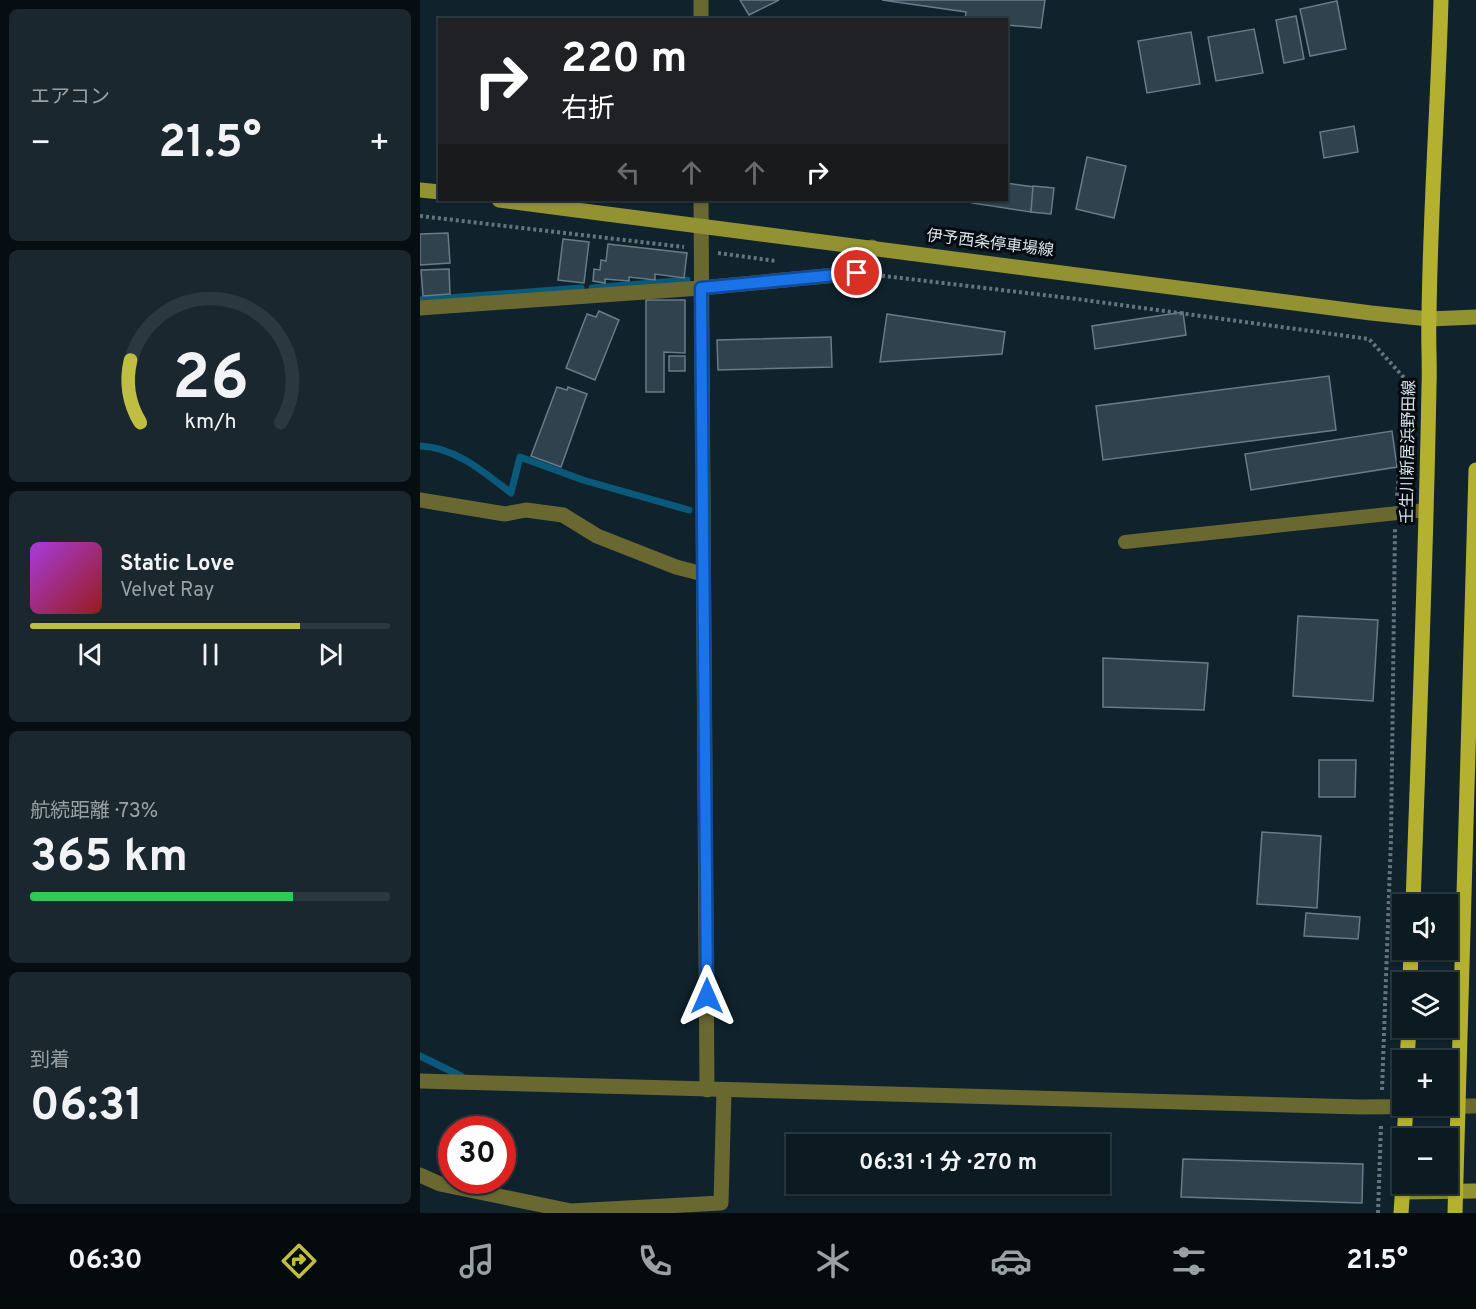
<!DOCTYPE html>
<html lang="ja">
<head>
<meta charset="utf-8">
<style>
  :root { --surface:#0c1a21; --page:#1a272e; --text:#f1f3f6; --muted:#9aa1a5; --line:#2c383f; --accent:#c0be40 }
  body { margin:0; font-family:Overpass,"Noto Sans JP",sans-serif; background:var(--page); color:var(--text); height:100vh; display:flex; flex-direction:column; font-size:22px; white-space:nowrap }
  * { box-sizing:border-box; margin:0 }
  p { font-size:20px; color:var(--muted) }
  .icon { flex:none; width:33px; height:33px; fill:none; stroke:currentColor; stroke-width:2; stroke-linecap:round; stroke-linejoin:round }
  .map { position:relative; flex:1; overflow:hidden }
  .drawer { display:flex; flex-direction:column; gap:9px; padding:9px; background:#070e12; width:420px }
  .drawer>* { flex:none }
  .banner { position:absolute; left:18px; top:18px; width:570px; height:183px; border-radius:0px; box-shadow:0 2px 4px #0004,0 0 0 2px var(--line); background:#202124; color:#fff; overflow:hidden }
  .controls { position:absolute; left:972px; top:894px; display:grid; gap:12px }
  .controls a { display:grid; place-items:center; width:66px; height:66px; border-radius:0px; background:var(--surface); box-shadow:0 2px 4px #0004,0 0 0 2px var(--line); font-size:30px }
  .speed { position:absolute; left:18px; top:1116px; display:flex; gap:12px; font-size:30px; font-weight:700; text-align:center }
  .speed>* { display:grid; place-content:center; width:78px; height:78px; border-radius:50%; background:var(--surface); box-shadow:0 2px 4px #0004,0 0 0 2px var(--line); line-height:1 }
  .speed .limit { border:9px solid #d22; background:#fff; color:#111 }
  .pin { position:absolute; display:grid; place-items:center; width:51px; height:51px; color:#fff; margin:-26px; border:3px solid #fff; border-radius:50%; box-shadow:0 2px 6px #0007 }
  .me { position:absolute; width:66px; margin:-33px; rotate:0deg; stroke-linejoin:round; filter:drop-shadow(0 0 4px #0008) }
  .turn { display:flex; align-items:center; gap:21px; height:126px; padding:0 24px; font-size:27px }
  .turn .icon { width:78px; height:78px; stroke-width:2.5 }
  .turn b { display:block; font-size:42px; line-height:51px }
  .lanes { display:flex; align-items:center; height:57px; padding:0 24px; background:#0003; justify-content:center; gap:30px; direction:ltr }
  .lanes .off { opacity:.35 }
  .big { font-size:45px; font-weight:700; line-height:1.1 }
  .drawer .tile { flex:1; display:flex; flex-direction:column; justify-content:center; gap:9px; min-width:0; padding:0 21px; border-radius:9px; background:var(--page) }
  .drawer .dial { align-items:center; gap:0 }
  .dial svg { height:156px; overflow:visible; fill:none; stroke:var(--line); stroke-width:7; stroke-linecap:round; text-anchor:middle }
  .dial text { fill:var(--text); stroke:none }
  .song { display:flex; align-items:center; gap:18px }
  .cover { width:72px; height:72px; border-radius:9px; background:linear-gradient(135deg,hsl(280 70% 55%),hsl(0 70% 35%)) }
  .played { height:6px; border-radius:3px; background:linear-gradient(90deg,var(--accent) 75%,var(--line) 75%) }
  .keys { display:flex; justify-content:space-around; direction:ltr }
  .heat { display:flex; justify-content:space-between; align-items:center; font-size:33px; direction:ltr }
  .charge { height:9px; border-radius:4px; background:linear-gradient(90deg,#34c759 73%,var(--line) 0) }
  .trip { position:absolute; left:366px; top:1134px; width:324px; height:60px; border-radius:0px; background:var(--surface); box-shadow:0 2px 4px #0004,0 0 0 2px var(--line); font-weight:700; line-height:60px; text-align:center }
  .tab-bar { display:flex; height:96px; justify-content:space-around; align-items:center; background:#050a0d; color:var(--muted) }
  .tab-bar .icon { width:42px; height:42px }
  .tab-bar .active { color:var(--accent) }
  .tab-bar b { font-size:27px; color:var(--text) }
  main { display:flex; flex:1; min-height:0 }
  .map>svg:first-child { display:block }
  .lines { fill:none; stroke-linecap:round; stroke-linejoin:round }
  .stream { stroke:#0a587a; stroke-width:7 }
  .building { fill:#30424e; stroke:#677c88; stroke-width:1.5 }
  .path { stroke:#65747d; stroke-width:4; stroke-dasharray:3 3; stroke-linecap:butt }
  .lane { stroke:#696831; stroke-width:14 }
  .street { stroke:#696831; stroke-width:15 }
  .secondary { stroke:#939233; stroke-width:15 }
  .primary { stroke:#b4b130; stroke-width:15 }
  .route-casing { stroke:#114b97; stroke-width:15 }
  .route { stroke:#1a73e8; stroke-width:10 }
  .labels { text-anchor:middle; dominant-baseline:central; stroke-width:6; stroke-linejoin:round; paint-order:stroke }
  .street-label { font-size:16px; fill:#d8e3ea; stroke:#040a0f }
</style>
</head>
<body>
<main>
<section class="drawer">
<div class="tile"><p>エアコン</p>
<div class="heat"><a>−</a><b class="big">21.5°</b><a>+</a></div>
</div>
<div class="tile dial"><svg viewBox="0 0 100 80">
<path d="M14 69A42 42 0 1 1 86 69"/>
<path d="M14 69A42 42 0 0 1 9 37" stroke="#c0be40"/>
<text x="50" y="56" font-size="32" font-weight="700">26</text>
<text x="50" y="72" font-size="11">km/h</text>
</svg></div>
<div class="tile">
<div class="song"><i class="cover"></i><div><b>Static Love</b><p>Velvet Ray</p></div></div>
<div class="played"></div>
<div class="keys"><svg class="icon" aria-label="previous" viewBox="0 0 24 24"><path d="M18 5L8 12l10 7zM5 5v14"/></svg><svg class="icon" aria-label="pause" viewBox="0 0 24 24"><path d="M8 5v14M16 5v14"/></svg><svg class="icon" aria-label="next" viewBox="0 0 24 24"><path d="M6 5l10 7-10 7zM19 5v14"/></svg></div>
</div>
<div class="tile"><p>航続距離 · 73%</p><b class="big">365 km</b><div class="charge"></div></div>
<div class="tile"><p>到着</p><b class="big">06:31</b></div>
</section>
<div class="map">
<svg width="1056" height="1213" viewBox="0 0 1056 1213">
  <rect width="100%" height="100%" fill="#10222c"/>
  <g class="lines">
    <g class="stream">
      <path d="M172,288L267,280"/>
      <path d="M0,300L161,288"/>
      <path d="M0,446C35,447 64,472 91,493L100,457L163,480L269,510"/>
      <path d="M0,1056L41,1076"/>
    </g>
  </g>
  <g class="building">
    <path d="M320,0H359L329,15Z"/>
    <path d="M462,0H625L621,28L586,25V20H545L546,12Z"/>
    <path d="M917,1L926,49L890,56L880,9Z"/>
    <path d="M876,16L884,59L864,63L856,20Z"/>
    <path d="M834,29L843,73L796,81L788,37Z"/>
    <path d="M771,32L780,84L727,93L718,41Z"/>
    <path d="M934,126L938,152L904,158L900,132Z"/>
    <path d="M667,157L706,166L694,218L656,209Z"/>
    <path d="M586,183L614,187L611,212L552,203L553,200H586Z"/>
    <path d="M613,186L634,188L631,214L611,212Z"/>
    <path d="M28,233L30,263L0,265V234Z"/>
    <path d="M143,239L169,242L164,283L138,280Z"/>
    <path d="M188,244L267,253L264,278L235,274V280L209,277V281L185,279V283L173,281L174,269L180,270L181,260L186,261Z"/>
    <path d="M29,269L30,294L3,296L1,270Z"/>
    <path d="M226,300H265V353L244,352V392H226Z"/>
    <path d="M179,311L199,320L175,380L146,368L167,314L176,317Z"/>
    <path d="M763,312L766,335L675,349L672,326Z"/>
    <path d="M467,314L585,332L582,354L460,362Z"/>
    <path d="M411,337L412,367L298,370L297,340Z"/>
    <rect x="249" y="356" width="16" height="15"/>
    <path d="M909,376L916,430L683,460L676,406Z"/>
    <path d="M137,387L147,390L148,387L167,394L141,467L111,456Z"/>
    <path d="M972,431L977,467L831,490L825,454Z"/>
    <path d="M878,616L958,620L953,701L873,696Z"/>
    <path d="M683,658L788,663L784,710L683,707Z"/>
    <path d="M899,760H936L935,797H899Z"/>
    <path d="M842,832L901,836L897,908L837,904Z"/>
    <path d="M886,913L940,917L938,939L884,936Z"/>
    <path d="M763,1159L943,1164L942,1203L761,1197Z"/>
  </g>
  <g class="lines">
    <g class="path">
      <path d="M0,216L264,247"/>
      <path d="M298,253L356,261"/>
      <path d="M456,275L657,299L949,339L987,381L977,497"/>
      <path d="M962,1090L971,838L975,528"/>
      <path d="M958,1213L961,1125"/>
    </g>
    <path class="lane" d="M705,542L1006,510"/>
    <g class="street">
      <path d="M281,20V0"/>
      <path d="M281,200L287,1090"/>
      <path d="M0,308L281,288L437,273L452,247"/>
      <path d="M0,500L85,514L106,510L143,515L177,536L256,567L283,574"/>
      <path d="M0,1081L940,1107L1056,1106"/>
      <path d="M0,1175L20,1184L151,1211L301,1203L304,1090"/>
    </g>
    <g class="secondary">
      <path d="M0,190L20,192"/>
      <path d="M79,200L951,313L1009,319L1056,317"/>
      <path d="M982,1192L1056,1191"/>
    </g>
    <g class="primary">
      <path d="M993,904C999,732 1006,559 1009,386C1010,364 1008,341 1009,318C1010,212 1018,106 1021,0"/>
      <path d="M990,982L991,950"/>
      <path d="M987,1060L989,1028"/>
      <path d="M984,1138L986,1106"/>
      <path d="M981,1213L983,1184"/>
      <path d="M1035,1213L1056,470"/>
    </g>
  </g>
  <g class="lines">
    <defs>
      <path id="route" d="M287,996L281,288L437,273"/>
    </defs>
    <use href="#route" class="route-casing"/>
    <use href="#route" class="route"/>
  </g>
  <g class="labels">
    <g class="street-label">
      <text transform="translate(570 244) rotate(7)">伊予西条停車場線</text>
      <text transform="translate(989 452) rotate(-89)">壬生川新居浜野田線</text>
    </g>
  </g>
</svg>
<div class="controls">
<a><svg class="icon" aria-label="sound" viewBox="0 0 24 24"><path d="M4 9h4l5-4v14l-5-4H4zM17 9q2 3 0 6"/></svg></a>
<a><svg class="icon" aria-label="layers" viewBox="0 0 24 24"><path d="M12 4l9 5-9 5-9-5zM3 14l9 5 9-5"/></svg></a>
<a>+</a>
<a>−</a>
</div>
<div class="speed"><div class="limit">30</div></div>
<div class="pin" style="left:437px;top:273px;background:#d93025"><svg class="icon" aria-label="arrive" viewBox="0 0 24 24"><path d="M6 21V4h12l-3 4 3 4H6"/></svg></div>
<svg class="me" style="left:287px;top:996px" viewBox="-20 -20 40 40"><path d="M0-17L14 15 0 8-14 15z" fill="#1a73e8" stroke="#fff" stroke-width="4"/></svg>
<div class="trip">06:31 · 1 分 · 270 m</div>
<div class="banner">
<div class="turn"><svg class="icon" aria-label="right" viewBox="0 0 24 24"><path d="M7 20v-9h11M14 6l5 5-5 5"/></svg><div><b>220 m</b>右折</div></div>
<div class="lanes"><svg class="icon off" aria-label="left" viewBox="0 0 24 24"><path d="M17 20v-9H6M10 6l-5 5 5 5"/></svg><svg class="icon off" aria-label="ahead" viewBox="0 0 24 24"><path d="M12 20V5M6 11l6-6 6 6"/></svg><svg class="icon off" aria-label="ahead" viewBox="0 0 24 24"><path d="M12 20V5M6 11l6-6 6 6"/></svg><svg class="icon" aria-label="right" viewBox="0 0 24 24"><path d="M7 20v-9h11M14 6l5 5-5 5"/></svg></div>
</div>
</div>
</main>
<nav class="tab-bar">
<b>06:30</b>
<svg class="icon active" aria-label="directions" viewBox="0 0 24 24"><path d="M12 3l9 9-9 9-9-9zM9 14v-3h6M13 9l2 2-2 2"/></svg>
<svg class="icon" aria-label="music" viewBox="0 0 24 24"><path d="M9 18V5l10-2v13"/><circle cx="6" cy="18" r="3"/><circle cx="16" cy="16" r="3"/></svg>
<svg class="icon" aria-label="phone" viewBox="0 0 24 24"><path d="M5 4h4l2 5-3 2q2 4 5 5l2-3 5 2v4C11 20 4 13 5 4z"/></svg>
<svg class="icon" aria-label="climate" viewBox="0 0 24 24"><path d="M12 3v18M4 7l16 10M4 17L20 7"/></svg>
<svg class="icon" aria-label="car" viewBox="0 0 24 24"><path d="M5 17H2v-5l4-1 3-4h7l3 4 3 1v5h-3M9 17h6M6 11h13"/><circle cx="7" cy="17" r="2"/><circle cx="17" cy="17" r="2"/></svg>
<svg class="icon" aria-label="filters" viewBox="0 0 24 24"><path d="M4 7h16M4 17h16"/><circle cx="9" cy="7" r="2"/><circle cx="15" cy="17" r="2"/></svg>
<b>21.5°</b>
</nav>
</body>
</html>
